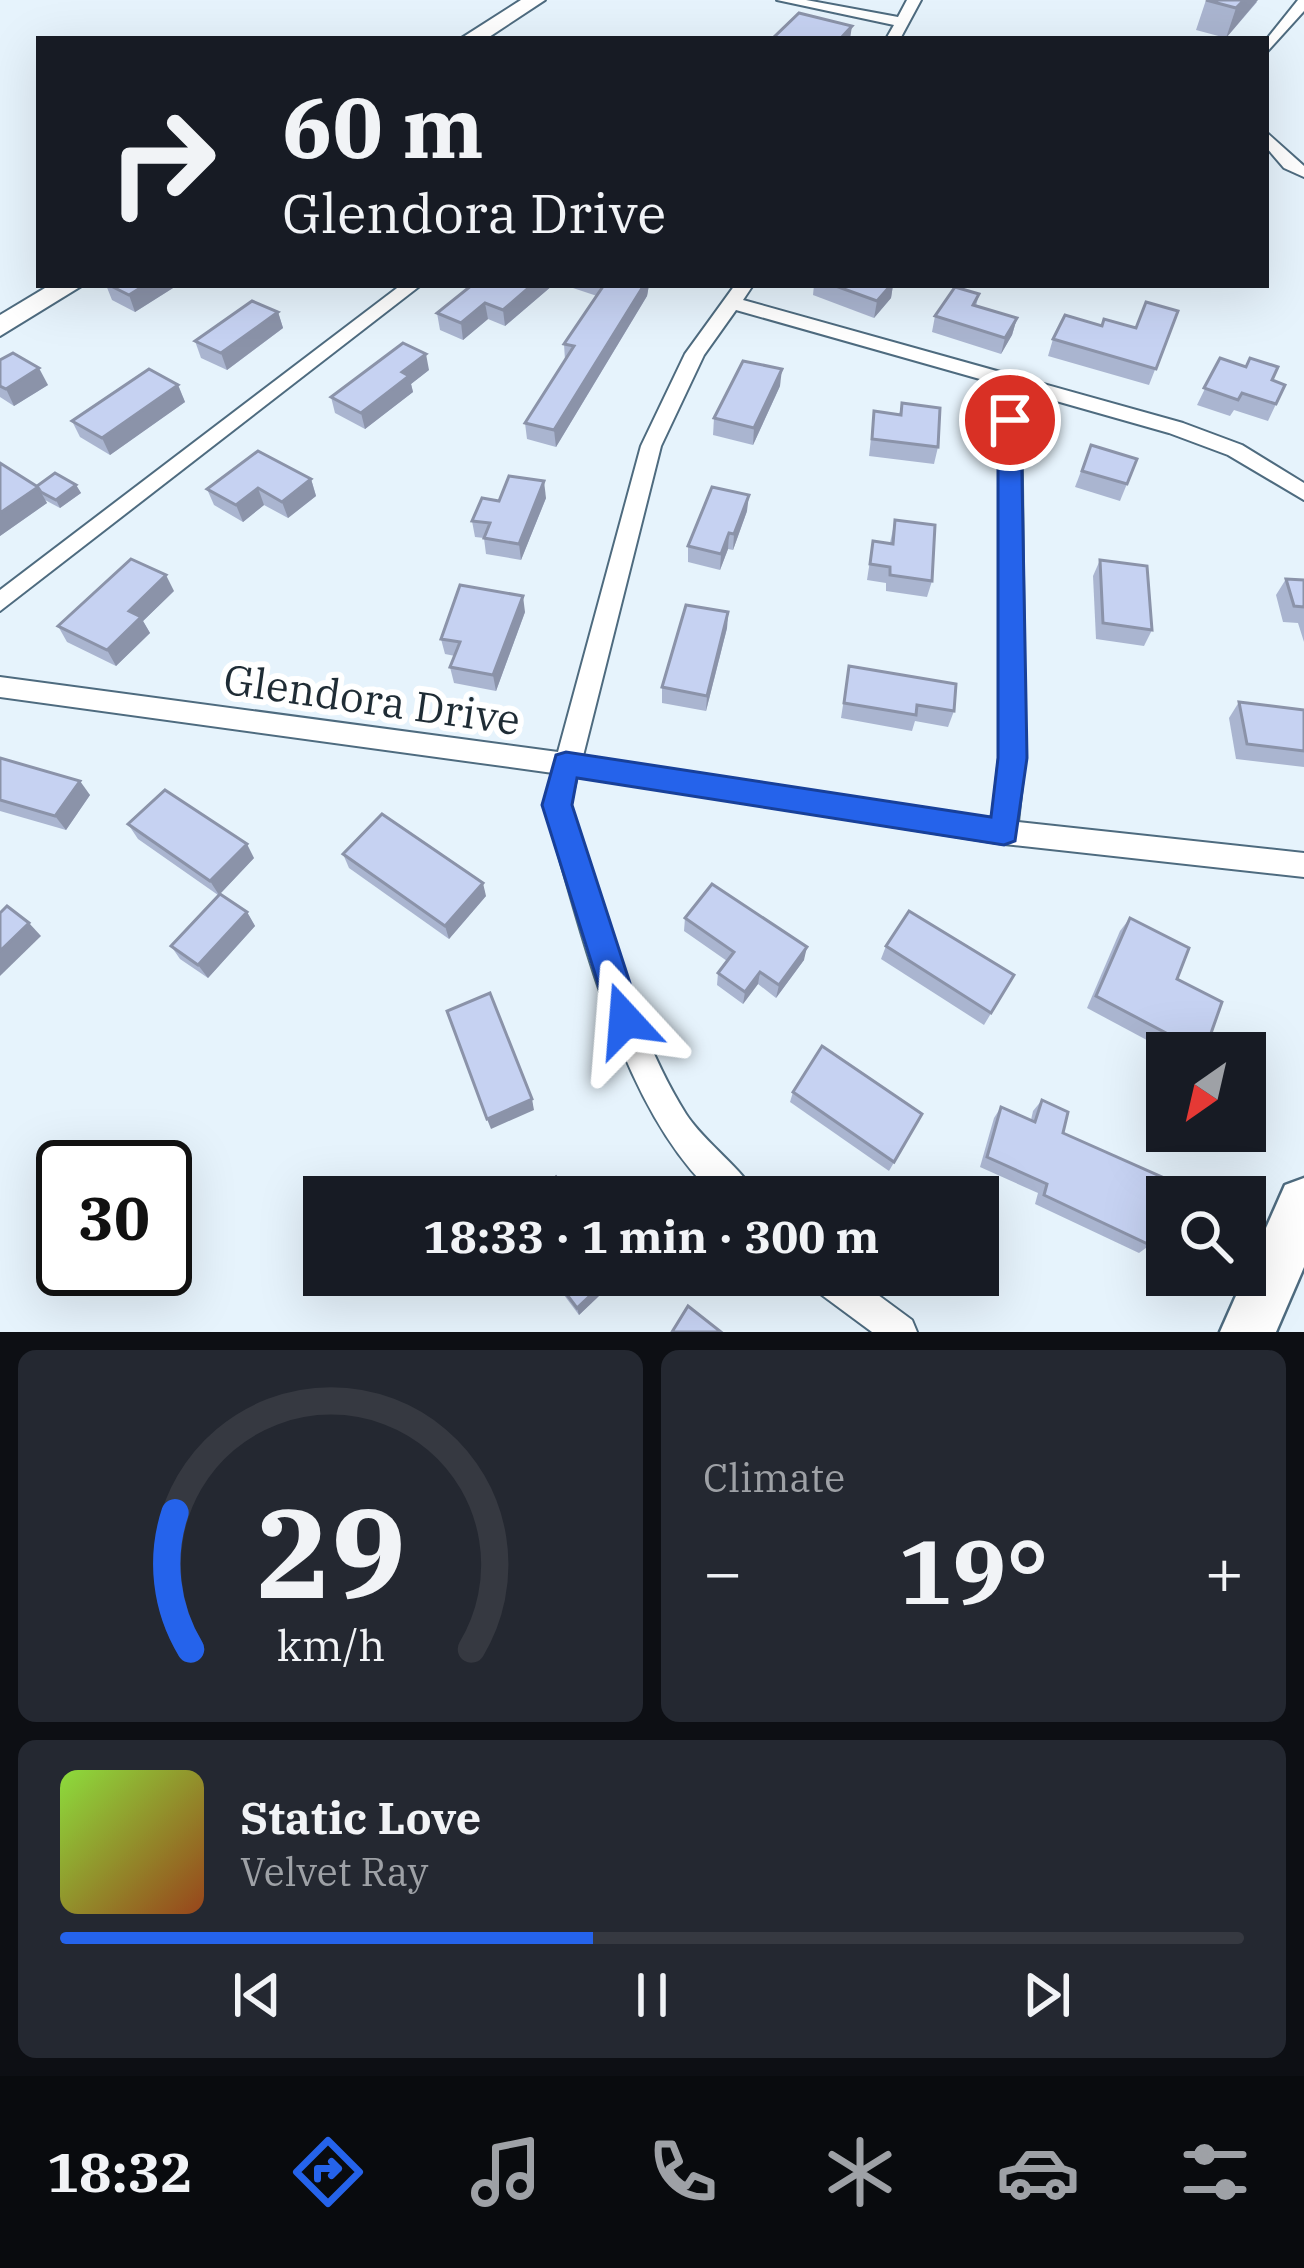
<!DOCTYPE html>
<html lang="en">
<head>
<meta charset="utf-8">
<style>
  :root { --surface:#171b24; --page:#242831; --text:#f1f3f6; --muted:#9ea1a6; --line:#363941; --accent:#2563eb }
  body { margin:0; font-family:"IBM Plex Serif",serif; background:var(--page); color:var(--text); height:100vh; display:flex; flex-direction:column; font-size:45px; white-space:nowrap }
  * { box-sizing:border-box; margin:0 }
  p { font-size:39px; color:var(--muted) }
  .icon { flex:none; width:66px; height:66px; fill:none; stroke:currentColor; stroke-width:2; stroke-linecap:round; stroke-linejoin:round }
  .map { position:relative; height:1332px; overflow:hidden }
  .details { display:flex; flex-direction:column; gap:18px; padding:18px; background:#0d0f14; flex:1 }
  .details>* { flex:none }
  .top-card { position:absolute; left:36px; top:36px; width:1233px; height:252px; border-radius:0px; box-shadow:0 12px 48px #0002; background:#171b24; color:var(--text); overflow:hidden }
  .needle { width:78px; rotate:214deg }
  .fabs { position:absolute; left:1146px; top:1032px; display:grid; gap:24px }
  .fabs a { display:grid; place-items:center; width:120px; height:120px; border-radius:0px; background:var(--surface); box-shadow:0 12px 48px #0002; font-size:60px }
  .speed { position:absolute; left:36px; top:1140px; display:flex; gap:24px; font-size:60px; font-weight:700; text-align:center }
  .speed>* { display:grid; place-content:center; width:156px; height:156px; border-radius:50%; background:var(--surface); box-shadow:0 12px 48px #0002; line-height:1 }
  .speed .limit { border:6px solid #111; border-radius:18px; background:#fff; color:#111 }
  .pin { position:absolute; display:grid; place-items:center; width:102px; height:102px; color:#fff; margin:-51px; border:6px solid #fff; border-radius:50%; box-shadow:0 3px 12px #0007 }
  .me { position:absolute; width:132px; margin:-66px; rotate:341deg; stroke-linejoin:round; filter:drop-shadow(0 0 9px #0008) }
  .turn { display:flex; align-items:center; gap:42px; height:252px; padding:0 48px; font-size:54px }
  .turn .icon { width:156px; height:156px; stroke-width:2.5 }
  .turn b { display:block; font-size:84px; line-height:102px }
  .big { font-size:90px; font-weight:700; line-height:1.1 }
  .details .tile { flex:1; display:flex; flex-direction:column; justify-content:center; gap:18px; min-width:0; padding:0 42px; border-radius:18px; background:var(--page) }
  .details .dial { align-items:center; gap:0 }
  .dial svg { height:312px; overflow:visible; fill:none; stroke:var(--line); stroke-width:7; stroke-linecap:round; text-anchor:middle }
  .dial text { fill:var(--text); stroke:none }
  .song { display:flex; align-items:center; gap:36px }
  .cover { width:144px; height:144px; border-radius:18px; background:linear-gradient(135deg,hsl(90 70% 55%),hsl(20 70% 35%)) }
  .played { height:12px; border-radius:6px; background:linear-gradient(90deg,var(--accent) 45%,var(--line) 45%) }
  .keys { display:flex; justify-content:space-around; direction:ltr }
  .heat { display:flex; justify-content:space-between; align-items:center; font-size:66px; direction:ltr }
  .details .tiles { flex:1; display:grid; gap:18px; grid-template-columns:1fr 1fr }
  .tile:last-child { grid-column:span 2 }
  .trip { position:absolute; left:303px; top:1176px; width:696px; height:120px; border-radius:0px; background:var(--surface); box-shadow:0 12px 48px #0002; font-weight:700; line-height:120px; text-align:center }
  .menu { display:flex; height:192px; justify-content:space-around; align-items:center; background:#090b0e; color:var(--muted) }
  .menu .icon { width:84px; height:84px }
  .menu .current { color:var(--accent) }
  .menu b { font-size:54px; color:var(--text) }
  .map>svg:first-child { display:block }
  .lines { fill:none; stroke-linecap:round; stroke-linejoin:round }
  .street-casing { stroke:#4e6b7f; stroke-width:4 }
  .secondary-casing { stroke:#4e6b7f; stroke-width:4 }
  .primary-casing { stroke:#4e6b7f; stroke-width:5 }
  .street { fill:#fff; fill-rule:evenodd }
  .secondary { fill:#fff; fill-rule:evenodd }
  .primary { fill:#fff; fill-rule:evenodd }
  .wall { fill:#aab5d0 }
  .shaded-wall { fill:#8b93a9 }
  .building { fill:#c6d2f2; stroke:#8b93a9; stroke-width:3 }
  .route { fill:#2563eb; stroke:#184099; stroke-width:3 }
  .labels { text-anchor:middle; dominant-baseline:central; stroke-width:12; stroke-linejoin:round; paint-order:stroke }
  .street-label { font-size:42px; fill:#1f2c35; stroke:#fff }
</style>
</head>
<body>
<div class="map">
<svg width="1304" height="1332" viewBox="0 0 1304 1332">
  <rect width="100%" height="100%" fill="#e6f3fc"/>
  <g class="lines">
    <defs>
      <g id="street">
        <path d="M777,0H806L898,17L907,0H921L900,39H886L894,25Z"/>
        <path d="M1298,0H1304V11L1266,53V40Z"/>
        <path d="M1266,132L1304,166V177L1284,168L1266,147Z"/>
        <path d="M401,285H421L0,611V590Z"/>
        <path d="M735,285H753L743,300L1183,423L1242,445L1304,483V500L1228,455L1169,433L1021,391L1025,758L1018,822L1304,853V877L1004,844L577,776L570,805C602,903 631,1027 686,1114C703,1141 747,1173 757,1197H717C619,1109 582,928 544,805L553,773L0,697V677L558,752L641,446L685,354ZM736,310L1001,385L999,758L992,819L583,756L661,446L704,355Z"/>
        <path d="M806,1275H851L912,1320L917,1332H872L811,1287Z"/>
      </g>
      <g id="secondary">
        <path d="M521,0H545L486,39H460Z"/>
        <path d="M50,285H83L0,336V315Z"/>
      </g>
      <path id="primary" d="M1304,1178V1267L1276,1332H1220L1285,1185Z"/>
    </defs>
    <use href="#street" class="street-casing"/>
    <use href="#secondary" class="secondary-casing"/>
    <use href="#primary" class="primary-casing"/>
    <use href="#street" class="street"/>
    <use href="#secondary" class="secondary"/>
    <use href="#primary" class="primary"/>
  </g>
  <g class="wall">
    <path d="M1206,0L1257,2L1226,38L1196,30Z"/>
    <path d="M106,285H172L173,288L135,312L112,300Z"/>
    <path d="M472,285H553L505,326L488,319L463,340L440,330L437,313Z"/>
    <path d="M564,285H649L647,296L556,447L527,439L525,423L565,360L564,344L597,296Z"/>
    <path d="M814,285H893L891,298L874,318L813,295Z"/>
    <path d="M979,294L976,306L1017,318L1012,335L1001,354L932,332L935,316Z"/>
    <path d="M1178,311L1149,385L1048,356L1053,339L1102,326L1136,328Z"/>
    <path d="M278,312L283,328L227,370L201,358L195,341Z"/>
    <path d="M1220,358L1272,380L1276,404L1268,421L1234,410L1230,416L1197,405Z"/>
    <path d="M0,360L48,385L14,406L0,397Z"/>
    <path d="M429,370L411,384L413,392L365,429L335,413L331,397Z"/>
    <path d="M178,385L185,402L110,455L80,437L72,421Z"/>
    <path d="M780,386L753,445L713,435L714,418Z"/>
    <path d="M902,403L938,447L934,464L869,456L874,411L899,415Z"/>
    <path d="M1091,445L1137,459L1120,501L1075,487Z"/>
    <path d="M0,463L37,486L76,485L81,493L60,508L45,500L47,503L0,536Z"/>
    <path d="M311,479L316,496L288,518L264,505L243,522L214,505L207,489Z"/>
    <path d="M546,498L521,560L486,554L484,538L475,537L472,521L499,501Z"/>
    <path d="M747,511L733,550L728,549L720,570L688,562V546Z"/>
    <path d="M895,520L932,581L927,597L886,591V583L867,580L873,541L890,543Z"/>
    <path d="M1100,560L1152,630L1144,646L1096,639L1093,576Z"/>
    <path d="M1286,579L1304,580V642L1298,623L1283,622L1276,595Z"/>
    <path d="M174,591L143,621L150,633L116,666L67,642L58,626Z"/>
    <path d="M525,612L496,691L454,683L450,667L455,656L445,654L441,639Z"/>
    <path d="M728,612L727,628L706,711L662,703V687Z"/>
    <path d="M849,666L954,711L948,727L915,721L912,731L841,718Z"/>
    <path d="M1239,702L1304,710V767L1236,759L1229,718Z"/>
    <path d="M0,758L90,795L66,830L0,811Z"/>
    <path d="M128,824L254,858L220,894L247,912L255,926L208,978L180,959L171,946L218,895L138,839Z"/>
    <path d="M343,854L486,896L449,939L349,868Z"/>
    <path d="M685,918L804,960L776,998L758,984L743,1004L717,985L718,973L727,961L684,931Z"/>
    <path d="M1130,918L1204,1053H1171L1087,1008L1120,931Z"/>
    <path d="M886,946L1014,975L984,1025L881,959Z"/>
    <path d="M793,1092L922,1114L889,1171L790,1102Z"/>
    <path d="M1042,1100L1063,1133L1150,1245L1139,1253L1035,1204L1038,1193L980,1167L994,1118L1001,1107L1031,1120L1033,1111Z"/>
    <path d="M549,1275H621L579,1315Z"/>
  </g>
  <g class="shaded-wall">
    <path d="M1244,0H1258L1226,38L1236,8Z"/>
    <path d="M852,26L850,39H840Z"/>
    <path d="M145,285H172L173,288L135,312L129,295Z"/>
    <path d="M532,285H553L505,326L503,310Z"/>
    <path d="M641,285H649L647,296L556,447L554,430Z"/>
    <path d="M891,285H893L891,298L874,318L877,301Z"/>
    <path d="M485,303L488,319L463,340L461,323Z"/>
    <path d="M278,312L283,328L227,370L221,353Z"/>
    <path d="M1017,318L1012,335L1001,354L1005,338Z"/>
    <path d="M426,354L429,370L411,384L413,392L365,429L361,413L402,372Z"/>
    <path d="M39,368L48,385L14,406L6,389Z"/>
    <path d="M782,369L780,386L753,445L754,428Z"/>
    <path d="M178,385L185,402L110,455L102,438Z"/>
    <path d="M311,479L316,496L288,518L282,502Z"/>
    <path d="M544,481L546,498L521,560L519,544Z"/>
    <path d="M76,485L81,493L60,508L56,500Z"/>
    <path d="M38,487L47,503L0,536V513Z"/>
    <path d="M258,488L264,505L243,522L236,505Z"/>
    <path d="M749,495L747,511L733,550L734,534Z"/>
    <path d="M729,533L728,549L720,570L721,554Z"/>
    <path d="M166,575L174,591L143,621L150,633L116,666L107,650L129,611Z"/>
    <path d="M523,596L525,612L496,691L493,675Z"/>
    <path d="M728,612L727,628L706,711L707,696Z"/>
    <path d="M80,781L90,795L66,830L55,816Z"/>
    <path d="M247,844L254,858L219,895L210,881Z"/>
    <path d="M483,883L486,896L449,939L445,926Z"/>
    <path d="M247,912L255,926L208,978L198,965Z"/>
    <path d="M29,923L41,936L0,976V951Z"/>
    <path d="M807,947L804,960L776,998L779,985Z"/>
    <path d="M760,972L758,984L743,1004L745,992Z"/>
    <path d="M532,1099L534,1110L491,1129L487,1119Z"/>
    <path d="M612,1275H621L579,1315L577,1308Z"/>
  </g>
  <g class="building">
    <path d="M1206,0H1244L1236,8Z"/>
    <path d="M799,13L852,26L840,39H772Z"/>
    <path d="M109,285H145L129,295Z"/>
    <path d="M472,285H532L503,310L485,303L461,323L437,313Z"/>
    <path d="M604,285H644L554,430L525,423L574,346L564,344Z"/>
    <path d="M833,285H891L877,301Z"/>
    <path d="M955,287L979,294L973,305L1017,318L1005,338L935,316Z"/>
    <path d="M252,301L278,312L221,353L195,341Z"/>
    <path d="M1146,302L1178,311L1156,369L1053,339L1065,315L1102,326L1104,319L1136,328Z"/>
    <path d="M403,343L426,354L402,372L409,376L361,413L331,397Z"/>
    <path d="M13,353L39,368L6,389L0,386V360Z"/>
    <path d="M1220,358L1246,367L1250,358L1278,367L1272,380L1285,385L1276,404L1242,393L1238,400L1204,388Z"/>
    <path d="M743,361L782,369L754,428L714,418Z"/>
    <path d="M149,369L178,385L102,438L72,421Z"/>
    <path d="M902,403L940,408L938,447L872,439L874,411L901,415Z"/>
    <path d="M1091,445L1137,459L1127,484L1082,471Z"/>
    <path d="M258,451L311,479L282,502L258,488L236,505L207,489Z"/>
    <path d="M0,463L38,487L0,513Z"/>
    <path d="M55,473L76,485L56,500L41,492L37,486Z"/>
    <path d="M509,476L544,481L519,544L484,538L490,523L472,521L482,498L499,501Z"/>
    <path d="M712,487L749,495L734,534L729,533L721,554L688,546Z"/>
    <path d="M895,520L935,525L932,581L890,575V567L870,564L873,541L893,544Z"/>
    <path d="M131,559L166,575L129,611L141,617L107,650L58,626Z"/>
    <path d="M1100,560L1147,566L1152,630L1103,623Z"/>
    <path d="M1286,579L1304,580V607L1294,606Z"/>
    <path d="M460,585L523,596L493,675L450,667L460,642L441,639Z"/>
    <path d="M686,605L728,612L707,696L662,687Z"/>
    <path d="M849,666L956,684L954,711L917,705L916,715L844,703Z"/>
    <path d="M1239,702L1304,710V751L1247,744Z"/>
    <path d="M0,758L80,781L55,816L0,800Z"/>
    <path d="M165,790L247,844L210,881L128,824Z"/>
    <path d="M382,814L483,883L445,926L343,854Z"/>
    <path d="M712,884L807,947L779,985L760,972L745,992L718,973L734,952L685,918Z"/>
    <path d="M220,894L247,912L198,965L171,946Z"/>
    <path d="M7,906L29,923L0,951V913Z"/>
    <path d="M909,911L1014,975L991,1013L886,946Z"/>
    <path d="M1130,918L1189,948L1177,979L1222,1002L1204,1053L1096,996Z"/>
    <path d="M490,993L532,1099L487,1119L447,1011Z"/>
    <path d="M822,1046L922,1114L894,1162L793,1092Z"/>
    <path d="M1042,1100L1068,1112L1063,1133L1164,1178L1150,1245L1044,1195L1047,1184L987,1157L1001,1107L1035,1122Z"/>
    <path d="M556,1177L572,1197H533Z"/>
    <path d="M552,1275H612L577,1308Z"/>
    <path d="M688,1306L721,1332H672Z"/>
  </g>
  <path class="route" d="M1010,413L1021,420L1027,758L1015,841L1004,845L577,778L572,805L642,1020L637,1031L625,1036L613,1031L542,805L556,755L566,752L991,817L998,758V420Z"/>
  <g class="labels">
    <g class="street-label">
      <text transform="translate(372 699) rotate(8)">Glendora Drive</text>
    </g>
  </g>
</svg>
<div class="fabs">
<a><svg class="needle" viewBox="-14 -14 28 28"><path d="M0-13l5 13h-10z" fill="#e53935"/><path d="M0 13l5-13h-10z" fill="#9ea1a6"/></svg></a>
<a><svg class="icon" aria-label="search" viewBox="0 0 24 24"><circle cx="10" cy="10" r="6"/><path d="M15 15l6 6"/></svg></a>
</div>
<div class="speed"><div class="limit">30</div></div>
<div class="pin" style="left:1010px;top:420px;background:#d93025"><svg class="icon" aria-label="arrive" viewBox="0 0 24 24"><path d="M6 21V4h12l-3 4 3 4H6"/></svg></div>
<svg class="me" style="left:625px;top:1020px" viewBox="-20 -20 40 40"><path d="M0-17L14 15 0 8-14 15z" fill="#2563eb" stroke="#fff" stroke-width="4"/></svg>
<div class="trip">18:33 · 1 min · 300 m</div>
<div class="top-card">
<div class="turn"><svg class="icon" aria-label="right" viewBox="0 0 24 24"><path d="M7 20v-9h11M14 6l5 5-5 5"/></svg><div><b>60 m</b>Glendora Drive</div></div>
</div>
</div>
<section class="details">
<div class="tiles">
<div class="tile dial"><svg viewBox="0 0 100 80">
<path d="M14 69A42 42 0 1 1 86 69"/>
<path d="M14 69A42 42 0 0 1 10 34" stroke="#2563eb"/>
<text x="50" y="56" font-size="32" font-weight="700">29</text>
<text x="50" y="72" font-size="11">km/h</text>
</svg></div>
<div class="tile"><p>Climate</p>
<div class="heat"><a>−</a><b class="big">19°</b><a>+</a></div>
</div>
<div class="tile">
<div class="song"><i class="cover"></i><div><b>Static Love</b><p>Velvet Ray</p></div></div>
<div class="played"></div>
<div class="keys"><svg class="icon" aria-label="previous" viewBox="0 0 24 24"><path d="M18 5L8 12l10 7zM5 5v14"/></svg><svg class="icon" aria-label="pause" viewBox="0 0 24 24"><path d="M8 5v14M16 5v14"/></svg><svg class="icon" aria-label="next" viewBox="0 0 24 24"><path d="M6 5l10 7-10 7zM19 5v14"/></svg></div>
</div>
</div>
</section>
<nav class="menu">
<b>18:32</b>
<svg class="icon current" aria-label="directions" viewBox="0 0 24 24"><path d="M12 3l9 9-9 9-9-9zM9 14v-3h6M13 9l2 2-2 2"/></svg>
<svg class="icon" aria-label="music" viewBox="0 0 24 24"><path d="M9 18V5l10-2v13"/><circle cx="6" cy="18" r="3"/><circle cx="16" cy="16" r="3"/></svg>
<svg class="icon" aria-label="phone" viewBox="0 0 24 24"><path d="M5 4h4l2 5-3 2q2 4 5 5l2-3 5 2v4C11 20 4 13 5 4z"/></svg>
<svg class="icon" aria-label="climate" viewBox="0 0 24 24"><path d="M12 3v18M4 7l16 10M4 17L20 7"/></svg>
<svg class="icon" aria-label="car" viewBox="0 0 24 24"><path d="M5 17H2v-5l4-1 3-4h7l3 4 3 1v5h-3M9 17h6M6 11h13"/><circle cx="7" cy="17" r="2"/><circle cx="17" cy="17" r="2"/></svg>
<svg class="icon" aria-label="filters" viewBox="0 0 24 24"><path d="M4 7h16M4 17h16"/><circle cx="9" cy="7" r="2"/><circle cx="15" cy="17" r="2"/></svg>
</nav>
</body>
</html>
